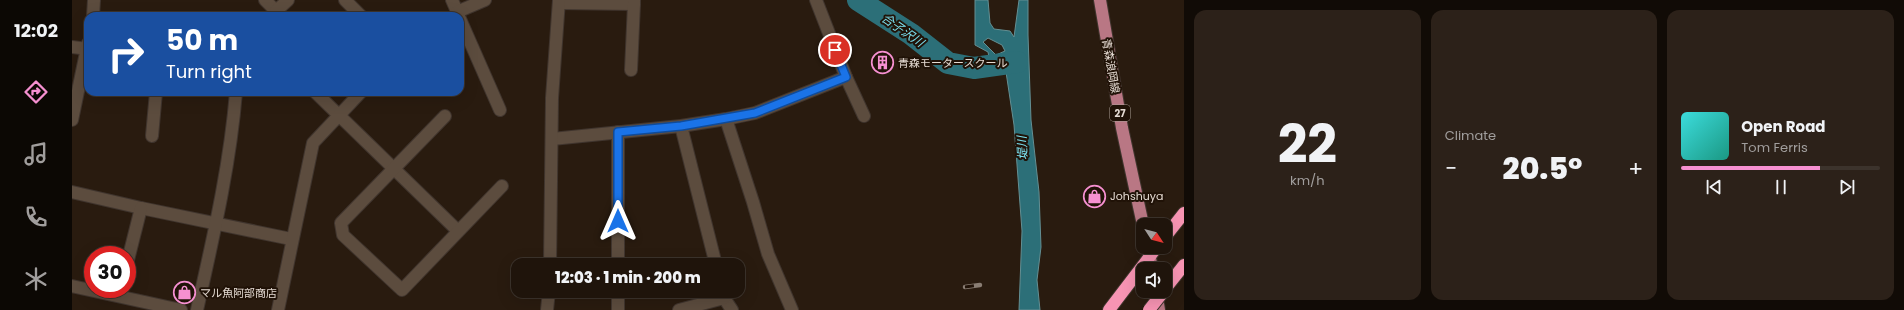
<!DOCTYPE html>
<html lang="en">
<head>
<meta charset="utf-8">
<style>
  :root { --surface:#1f140b; --page:#2c2119; --text:#f1f3f6; --muted:#a19e9d; --line:#3c332c; --accent:#f690d1 }
  body { margin:0; font-family:Poppins,"Noto Sans JP",sans-serif; background:var(--page); color:var(--text); height:100vh; display:flex; flex-direction:column; font-size:15px; white-space:nowrap }
  * { box-sizing:border-box; margin:0 }
  p { font-size:13px; color:var(--muted) }
  .icon { flex:none; width:22px; height:22px; fill:none; stroke:currentColor; stroke-width:2; stroke-linecap:round; stroke-linejoin:round }
  .map { position:relative; flex:1; overflow:hidden }
  .details { display:flex; flex-direction:column; gap:10px; padding:10px; background:#110b06; width:720px }
  .details>* { flex:none }
  .hud { position:absolute; left:12px; top:12px; width:380px; height:84px; border-radius:12px; box-shadow:0 4px 16px #0002,0 0 0 1px var(--line); background:#1a4fa0; color:#fff; overflow:hidden }
  .needle { width:26px; rotate:126deg }
  .fabs { position:absolute; left:1064px; top:218px; display:grid; gap:8px }
  .fabs a { display:grid; place-items:center; width:36px; height:36px; border-radius:8px; background:var(--surface); box-shadow:0 4px 16px #0002,0 0 0 1px var(--line); font-size:20px }
  .speed { position:absolute; left:12px; top:246px; display:flex; gap:8px; font-size:20px; font-weight:700; text-align:center }
  .speed>* { display:grid; place-content:center; width:52px; height:52px; border-radius:50%; background:var(--surface); box-shadow:0 4px 16px #0002,0 0 0 1px var(--line); line-height:1 }
  .speed .limit { border:6px solid #d22; background:#fff; color:#111 }
  .pin { position:absolute; display:grid; place-items:center; width:34px; height:34px; color:#fff; margin:-17px; border:2px solid #fff; border-radius:50%; box-shadow:0 1px 4px #0007 }
  .me { position:absolute; width:44px; margin:-22px; rotate:0deg; stroke-linejoin:round; filter:drop-shadow(0 0 3px #0008) }
  .turn { display:flex; align-items:center; gap:14px; height:84px; padding:0 16px; font-size:18px }
  .turn .icon { width:52px; height:52px; stroke-width:2.5 }
  .turn b { display:block; font-size:28px; line-height:34px }
  .big { font-size:30px; font-weight:800; line-height:1.1 }
  .details .tile { flex:1; display:flex; flex-direction:column; justify-content:center; gap:6px; min-width:0; padding:0 14px; border-radius:12px; background:var(--page) }
  .details .dial { align-items:center; gap:0 }
  .dial b { font-size:52px; line-height:1 }
  .song { display:flex; align-items:center; gap:12px }
  .cover { width:48px; height:48px; border-radius:6px; background:linear-gradient(135deg,hsl(180 70% 55%),hsl(170 70% 35%)) }
  .played { height:4px; border-radius:2px; background:linear-gradient(90deg,var(--accent) 70%,var(--line) 70%) }
  .keys { display:flex; justify-content:space-around; direction:ltr }
  .heat { display:flex; justify-content:space-between; align-items:center; font-size:22px; direction:ltr }
  .details .tiles { flex:1; display:grid; gap:10px; grid-template-columns:repeat(3,1fr) }
  .trip { position:absolute; left:439px; top:258px; width:234px; height:40px; border-radius:12px; background:var(--surface); box-shadow:0 4px 16px #0002,0 0 0 1px var(--line); font-weight:800; line-height:40px; text-align:center }
  main { display:flex; flex:1; min-height:0 }
  .tabs { display:flex; flex-direction:column; width:72px; justify-content:space-around; align-items:center; background:#0c0804; color:var(--muted) }
  .tabs .icon { width:28px; height:28px }
  .tabs .on { color:var(--accent) }
  .tabs b { font-size:18px; color:var(--text) }
  .map>svg:first-child { display:block }
  .water { fill:#2c6f78; stroke:#648f93; fill-rule:evenodd }
  .lines { fill:none; stroke-linecap:round; stroke-linejoin:round }
  .river { stroke:#2c6f78; stroke-width:22 }
  .street-casing { stroke:#40352e; stroke-width:14 }
  .primary-casing { stroke:#40352e; stroke-width:14 }
  .highway-casing { stroke:#40352e; stroke-width:14 }
  .street { stroke:#5c4c3e; stroke-width:12 }
  .primary { stroke:#b97784; stroke-width:12 }
  .highway { stroke:#f794b3; stroke-width:12 }
  .rail-casing { stroke:#897d73; stroke-width:4.5 }
  .rail { stroke:#201207; stroke-width:3; stroke-dasharray:9; stroke-linecap:butt }
  .highway-bridge-casing { stroke:#40352e; stroke-width:14; stroke-linecap:butt }
  .highway-bridge { stroke:#f794b3; stroke-width:12 }
  .route-casing { stroke:#114b97; stroke-width:10 }
  .route { stroke:#1a73e8; stroke-width:7 }
  .labels { text-anchor:middle; dominant-baseline:central; stroke-width:4; stroke-linejoin:round; paint-order:stroke }
  .shield { fill:#201207; stroke:#aa9f96; stroke-width:1 }
  .shield-label { font-size:10px; font-weight:bold; fill:#e5dbd3 }
  .poi-label { font-size:11px; fill:#e5dbd3; stroke:#201207; text-anchor:start }
  .street-label { font-size:11px; fill:#e5dbd3; stroke:#201207 }
  .water-label { font-size:12px; font-style:italic; fill:#7ce3f2; stroke:#201207 }
</style>
</head>
<body>
<main>
<nav class="tabs">
<b>12:02</b>
<svg class="icon on" aria-label="directions" viewBox="0 0 24 24"><path d="M12 3l9 9-9 9-9-9zM9 14v-3h6M13 9l2 2-2 2"/></svg>
<svg class="icon" aria-label="music" viewBox="0 0 24 24"><path d="M9 18V5l10-2v13"/><circle cx="6" cy="18" r="3"/><circle cx="16" cy="16" r="3"/></svg>
<svg class="icon" aria-label="phone" viewBox="0 0 24 24"><path d="M5 4h4l2 5-3 2q2 4 5 5l2-3 5 2v4C11 20 4 13 5 4z"/></svg>
<svg class="icon" aria-label="climate" viewBox="0 0 24 24"><path d="M12 3v18M4 7l16 10M4 17L20 7"/></svg>
</nav>
<div class="map">
<svg width="1112" height="310" viewBox="0 0 1112 310">
  <rect width="100%" height="100%" fill="#291b0f"/>
  <path class="water" d="M903,0H916L918,23L922,29L938,31L942,37L947,0H956V35L959,120L967,192L969,247L965,280L968,310H947L950,231L942,125L934,72L919,67L916,52L903,45ZM916,38L930,45L933,51L924,55L911,42Z"/>
  <g class="lines">
    <path class="river" d="M786,0L839,34L876,63L902,68L945,62"/>
    <defs>
      <g id="street">
        <path d="M193,0L204,11"/>
        <path d="M273,0L289,16"/>
        <path d="M380,0L387,16"/>
        <path d="M744,0L774,77L792,116"/>
        <path d="M487,3L562,4V0"/>
        <path d="M385,12L413,0"/>
        <path d="M21,16L22,0"/>
        <path d="M204,16V11L216,0"/>
        <path d="M388,19L428,110"/>
        <path d="M0,47L16,49"/>
        <path d="M559,70L562,4"/>
        <path d="M243,92L386,231"/>
        <path d="M373,116L269,223L271,235L330,290L430,186"/>
        <path d="M654,119L681,202L696,254L720,310"/>
        <path d="M0,120L16,43"/>
        <path d="M609,126L644,265"/>
        <path d="M546,132V265"/>
        <path d="M80,136L84,92"/>
        <path d="M480,139L609,126L654,119L683,113L774,77"/>
        <path d="M0,192L69,208L219,239"/>
        <path d="M55,264L69,208"/>
        <path d="M478,265L480,98L487,0"/>
        <path d="M0,286L109,310"/>
        <path d="M546,291V310"/>
        <path d="M650,291L652,298L660,310"/>
        <path d="M125,310C141,238 158,166 164,92"/>
        <path d="M206,310L241,143L289,92"/>
        <path d="M475,310L477,291"/>
        <path d="M607,310L652,298"/>
      </g>
      <g id="primary">
        <path d="M1028,0L1050,128L1071,225"/>
        <path d="M1076,247L1080,269"/>
        <path d="M1084,291L1087,310"/>
      </g>
      <g id="highway">
        <path d="M1093,237L1112,213"/>
        <path d="M1093,289L1112,265"/>
        <path d="M1037,310L1085,247"/>
      </g>
    </defs>
    <use href="#street" class="street-casing"/>
    <use href="#primary" class="primary-casing"/>
    <use href="#highway" class="highway-casing"/>
    <use href="#street" class="street"/>
    <use href="#primary" class="primary"/>
    <use href="#highway" class="highway"/>
    <defs>
      <path id="rail" d="M893,287L908,285"/>
    </defs>
    <use href="#rail" class="rail-casing"/>
    <use href="#rail" class="rail"/>
    <defs>
      <path id="highway-bridge" d="M1077,310L1092,291"/>
    </defs>
    <use href="#highway-bridge" class="highway-bridge-casing"/>
    <use href="#highway-bridge" class="highway-bridge"/>
  </g>
  <g class="lines">
    <defs>
      <path id="route" d="M546,221V132L609,126L683,113L774,77L763,50"/>
    </defs>
    <use href="#route" class="route-casing"/>
    <use href="#route" class="route"/>
  </g>
  <defs>
    <symbol id="building-ring" viewBox="-11 -11 22 22"><circle r="9.5" fill="#201207" stroke="#f690d1" stroke-width="1.5"/><path d="M-4-6H4V6H1V3H-1V6H-4ZM-2.5-4.3h1.7v1.8h-1.7ZM.8-4.3h1.7v1.8H.8ZM-2.5-1h1.7V.8h-1.7ZM.8-1h1.7V.8H.8Z" fill="#f690d1"/></symbol>
    <symbol id="shop-ring" viewBox="-11 -11 22 22"><circle r="9.5" fill="#201207" stroke="#f690d1" stroke-width="1.5"/><path d="M-5-2.5h2.3a2.7 3.5 0 0 1 5.4 0H5L5.5 6h-11ZM-1.5-2.5h3a1.5 2.3 0 0 0-3 0Z" fill="#f690d1"/></symbol>
  </defs>
  <g fill-rule="evenodd">
    <use href="#building-ring" x="798" y="50" width="25" height="25"/>
    <use href="#shop-ring" x="1010" y="184" width="25" height="25"/>
    <use href="#shop-ring" x="100" y="280" width="25" height="25"/>
  </g>
  <g class="labels">
    <rect class="shield" x="1038" y="105" width="20" height="16" rx="3"/>
    <g class="shield-label">
      <text x="1048" y="113">27</text>
    </g>
    <g class="poi-label">
      <text x="826" y="63">青森モータースクール</text>
      <text x="1038" y="196">Johshuya</text>
      <text x="128" y="293">マル魚阿部商店</text>
    </g>
    <g class="street-label">
      <text transform="translate(1039 66) rotate(80)">青森浪岡線</text>
    </g>
    <g class="water-label">
      <text transform="translate(831 30) rotate(35)">合子沢川</text>
      <text transform="translate(950 148) rotate(-93)">堤川</text>
    </g>
  </g>
</svg>
<div class="fabs">
<a><svg class="needle" viewBox="-14 -14 28 28"><path d="M0-13l5 13h-10z" fill="#e53935"/><path d="M0 13l5-13h-10z" fill="#a19e9d"/></svg></a>
<a><svg class="icon" aria-label="sound" viewBox="0 0 24 24"><path d="M4 9h4l5-4v14l-5-4H4zM17 9q2 3 0 6"/></svg></a>
</div>
<div class="speed"><div class="limit">30</div></div>
<div class="pin" style="left:763px;top:50px;background:#d93025"><svg class="icon" aria-label="arrive" viewBox="0 0 24 24"><path d="M6 21V4h12l-3 4 3 4H6"/></svg></div>
<svg class="me" style="left:546px;top:221px" viewBox="-20 -20 40 40"><path d="M0-17L14 15 0 8-14 15z" fill="#1a73e8" stroke="#fff" stroke-width="4"/></svg>
<div class="trip">12:03 · 1 min · 200 m</div>
<div class="hud">
<div class="turn"><svg class="icon" aria-label="right" viewBox="0 0 24 24"><path d="M7 20v-9h11M14 6l5 5-5 5"/></svg><div><b>50 m</b>Turn right</div></div>
</div>
</div>
<section class="details">
<div class="tiles">
<div class="tile dial"><b>22</b><p>km/h</p></div>
<div class="tile"><p>Climate</p>
<div class="heat"><a>−</a><b class="big">20.5°</b><a>+</a></div>
</div>
<div class="tile">
<div class="song"><i class="cover"></i><div><b>Open Road</b><p>Tom Ferris</p></div></div>
<div class="played"></div>
<div class="keys"><svg class="icon" aria-label="previous" viewBox="0 0 24 24"><path d="M18 5L8 12l10 7zM5 5v14"/></svg><svg class="icon" aria-label="pause" viewBox="0 0 24 24"><path d="M8 5v14M16 5v14"/></svg><svg class="icon" aria-label="next" viewBox="0 0 24 24"><path d="M6 5l10 7-10 7zM19 5v14"/></svg></div>
</div>
</div>
</section>
</main>
</body>
</html>
